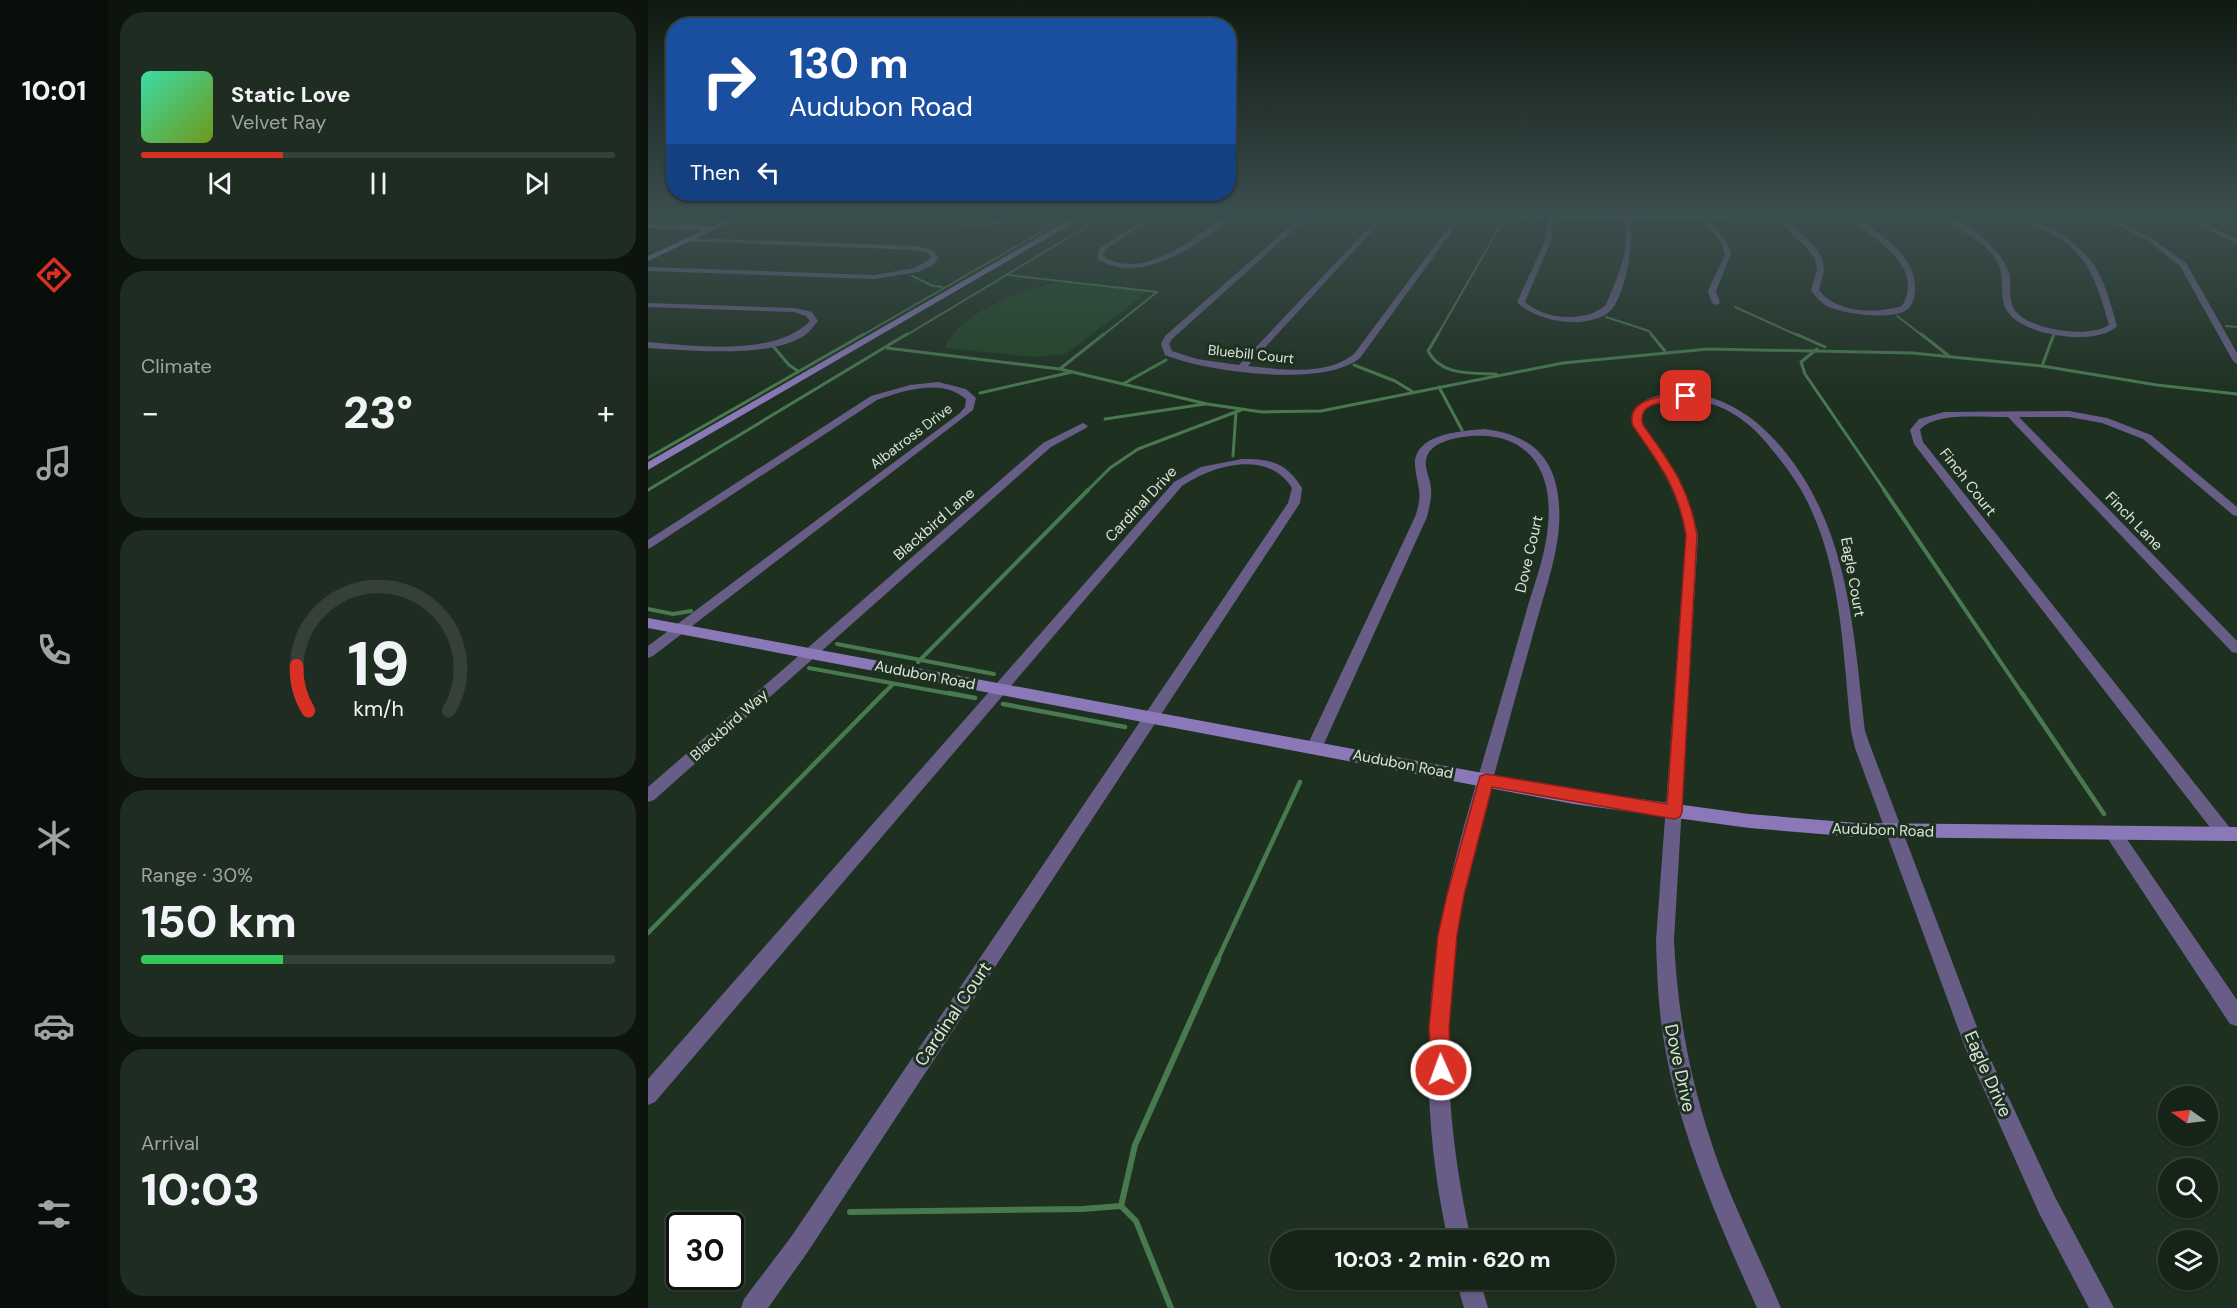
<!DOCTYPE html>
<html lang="en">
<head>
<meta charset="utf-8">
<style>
  :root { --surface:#162418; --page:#1f2c21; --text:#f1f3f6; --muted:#9ea4a2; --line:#354137; --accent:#d93025 }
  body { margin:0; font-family:"DM Sans",sans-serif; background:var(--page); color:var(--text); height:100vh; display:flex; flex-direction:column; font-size:22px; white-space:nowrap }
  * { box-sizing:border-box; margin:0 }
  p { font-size:20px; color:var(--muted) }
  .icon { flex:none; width:33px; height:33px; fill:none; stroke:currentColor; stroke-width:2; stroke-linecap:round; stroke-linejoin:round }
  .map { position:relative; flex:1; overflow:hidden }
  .details { display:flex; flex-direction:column; gap:12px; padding:12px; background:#0c140d; width:540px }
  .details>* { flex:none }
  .hud { position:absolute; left:18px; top:18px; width:570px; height:183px; border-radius:24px; box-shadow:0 2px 4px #0004,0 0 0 2px var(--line); background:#1a4fa0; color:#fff; overflow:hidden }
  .needle { width:39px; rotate:284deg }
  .buttons { position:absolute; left:1510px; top:1086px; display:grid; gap:12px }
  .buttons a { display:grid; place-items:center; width:60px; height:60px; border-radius:50%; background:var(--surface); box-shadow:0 2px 4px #0004,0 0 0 2px var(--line); font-size:30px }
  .speed { position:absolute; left:18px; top:1212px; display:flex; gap:12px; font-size:30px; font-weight:700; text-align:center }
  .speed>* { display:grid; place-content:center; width:78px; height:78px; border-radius:50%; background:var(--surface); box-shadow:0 2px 4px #0004,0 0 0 2px var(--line); line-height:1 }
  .speed .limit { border:3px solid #111; border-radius:9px; background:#fff; color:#111 }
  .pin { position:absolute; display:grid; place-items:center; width:51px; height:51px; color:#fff; margin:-26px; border-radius:12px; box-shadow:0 3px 9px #0006 }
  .me { position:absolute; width:66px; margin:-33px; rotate:358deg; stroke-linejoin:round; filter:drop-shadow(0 0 4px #0008) }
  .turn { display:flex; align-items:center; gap:21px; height:126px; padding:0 24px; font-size:27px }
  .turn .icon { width:78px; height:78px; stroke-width:2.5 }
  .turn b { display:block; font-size:42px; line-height:51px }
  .then { display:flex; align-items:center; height:57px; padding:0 24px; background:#0003; gap:12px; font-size:22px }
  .big { font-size:45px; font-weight:800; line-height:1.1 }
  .details .widget { flex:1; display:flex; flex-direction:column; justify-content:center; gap:9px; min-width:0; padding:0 21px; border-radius:24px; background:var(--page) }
  .details .dial { align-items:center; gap:0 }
  .dial svg { height:156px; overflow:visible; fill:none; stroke:var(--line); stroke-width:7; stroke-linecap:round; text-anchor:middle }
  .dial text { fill:var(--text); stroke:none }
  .song { display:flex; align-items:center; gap:18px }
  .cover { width:72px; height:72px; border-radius:9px; background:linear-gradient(135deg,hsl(160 70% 55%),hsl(80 70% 35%)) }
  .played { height:6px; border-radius:3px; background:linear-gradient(90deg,var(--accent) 30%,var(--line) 30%) }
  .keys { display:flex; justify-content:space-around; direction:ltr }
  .heat { display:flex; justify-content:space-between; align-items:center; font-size:33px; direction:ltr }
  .charge { height:9px; border-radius:4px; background:linear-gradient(90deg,#34c759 30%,var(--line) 0) }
  .trip { position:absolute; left:622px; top:1230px; width:345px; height:60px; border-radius:30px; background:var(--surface); box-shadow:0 2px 4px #0004,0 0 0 2px var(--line); font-weight:800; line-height:60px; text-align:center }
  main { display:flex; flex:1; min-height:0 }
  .dock { display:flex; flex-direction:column; width:108px; justify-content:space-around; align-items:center; background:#090e0a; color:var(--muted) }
  .dock .icon { width:42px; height:42px }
  .dock .current { color:var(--accent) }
  .dock b { font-size:27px; color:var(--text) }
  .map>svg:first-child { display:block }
  .green { fill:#214425 }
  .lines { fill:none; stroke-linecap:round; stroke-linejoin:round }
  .stream-far4 { stroke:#49794e; stroke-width:2 }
  .stream-far3 { stroke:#49794e; stroke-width:3 }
  .stream-far2 { stroke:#49794e; stroke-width:4 }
  .stream-far1 { stroke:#49794e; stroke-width:4.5 }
  .stream { stroke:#49794e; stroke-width:6 }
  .street { fill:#685d86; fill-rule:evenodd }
  .secondary { fill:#8a78b9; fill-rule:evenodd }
  .route { fill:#d93025; stroke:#8d1f18; stroke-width:1.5 }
  .labels { text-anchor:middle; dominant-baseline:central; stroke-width:6; stroke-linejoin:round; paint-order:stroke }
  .far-street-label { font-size:14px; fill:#dae6db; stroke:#1e3020 }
  .street-label { font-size:15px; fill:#dae6db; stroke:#1e3020 }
  .near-street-label { font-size:18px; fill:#dae6db; stroke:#1e3020 }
</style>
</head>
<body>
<main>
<nav class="dock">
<b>10:01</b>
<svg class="icon current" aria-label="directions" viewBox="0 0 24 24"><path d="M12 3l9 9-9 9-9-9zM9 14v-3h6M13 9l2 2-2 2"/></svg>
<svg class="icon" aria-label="music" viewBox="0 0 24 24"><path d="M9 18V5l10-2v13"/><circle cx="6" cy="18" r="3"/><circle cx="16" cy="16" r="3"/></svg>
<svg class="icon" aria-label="phone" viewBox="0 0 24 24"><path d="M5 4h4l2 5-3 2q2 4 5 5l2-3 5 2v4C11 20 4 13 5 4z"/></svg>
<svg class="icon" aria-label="climate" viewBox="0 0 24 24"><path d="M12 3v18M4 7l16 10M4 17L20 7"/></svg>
<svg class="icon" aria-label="car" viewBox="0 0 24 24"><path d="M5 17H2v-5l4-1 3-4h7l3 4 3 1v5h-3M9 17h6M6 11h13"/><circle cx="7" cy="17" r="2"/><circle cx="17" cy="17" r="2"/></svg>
<svg class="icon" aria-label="filters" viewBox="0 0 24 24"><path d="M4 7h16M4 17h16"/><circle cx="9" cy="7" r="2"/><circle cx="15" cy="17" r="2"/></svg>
</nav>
<section class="details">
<div class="widget">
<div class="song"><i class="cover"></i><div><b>Static Love</b><p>Velvet Ray</p></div></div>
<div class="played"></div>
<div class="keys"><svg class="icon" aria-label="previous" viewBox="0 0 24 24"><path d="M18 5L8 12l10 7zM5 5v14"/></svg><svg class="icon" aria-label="pause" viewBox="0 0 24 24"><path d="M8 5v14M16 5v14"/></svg><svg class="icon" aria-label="next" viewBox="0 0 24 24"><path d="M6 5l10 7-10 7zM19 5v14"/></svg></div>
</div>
<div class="widget"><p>Climate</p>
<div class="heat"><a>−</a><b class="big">23°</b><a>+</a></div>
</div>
<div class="widget dial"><svg viewBox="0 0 100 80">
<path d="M14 69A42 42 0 1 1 86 69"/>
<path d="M14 69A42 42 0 0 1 8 46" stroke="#d93025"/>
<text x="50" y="56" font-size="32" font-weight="700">19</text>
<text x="50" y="72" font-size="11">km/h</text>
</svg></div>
<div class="widget"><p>Range · 30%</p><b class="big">150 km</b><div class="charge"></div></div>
<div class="widget"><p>Arrival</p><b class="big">10:03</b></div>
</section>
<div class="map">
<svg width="1589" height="1308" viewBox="0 0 1589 1308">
  <rect width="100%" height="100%" fill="#1e3020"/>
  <g class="green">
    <path d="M101,216H235L198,223L84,225Z"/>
    <path d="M417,282L487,288L497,294L418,354L385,357L297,348C309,313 382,284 417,282Z"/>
  </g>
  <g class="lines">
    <g class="stream-far4">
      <path d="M368,220L403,225"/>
      <path d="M360,275L509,292L454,336"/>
      <path d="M264,276L285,286L294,287"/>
      <path d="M1087,307L1151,336"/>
      <path d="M1249,316L1275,336"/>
      <path d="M958,317L1001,331L1005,336"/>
      <path d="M1578,326L1589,327"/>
      <path d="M213,336L421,216"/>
      <path d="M257,336L456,216"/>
      <path d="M789,336L856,219"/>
      <path d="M1405,336L1406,333"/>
    </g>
    <g class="stream-far3">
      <path d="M790,334L780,351C793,376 823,373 848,374"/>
      <path d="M1003,334L1017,351"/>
      <path d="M1148,334L1177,347"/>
      <path d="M1273,334L1301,356"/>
      <path d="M125,346L141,365L150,371"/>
      <path d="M239,348L412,369L559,404L614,412L673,411L915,363L1060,349L1265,353L1394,366L1509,385L1589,394"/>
      <path d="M1169,349L1153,362L1157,374L1237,491"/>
      <path d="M706,365L747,381L765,392"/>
      <path d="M1394,366L1406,334"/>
      <path d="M413,368L456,334"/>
      <path d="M475,384L518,360"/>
      <path d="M791,387L814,430"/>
      <path d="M332,393L424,372"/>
      <path d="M457,419L557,404"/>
      <path d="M585,456L588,412"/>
      <path d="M0,458L216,334"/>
      <path d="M0,490L259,334"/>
      <path d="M439,491L462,468L490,449L593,410"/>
    </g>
    <g class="stream-far2">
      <path d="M1236,490L1375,695"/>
      <path d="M0,609L25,614L43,611"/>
      <path d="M189,644L346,674"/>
      <path d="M270,662L440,490"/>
      <path d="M161,668L309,695"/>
      <path d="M234,695L245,684"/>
    </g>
    <g class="stream-far1">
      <path d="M301,693L327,698"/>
      <path d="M1374,693L1456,814"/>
      <path d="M355,704L477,727"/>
      <path d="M0,933L236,693"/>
      <path d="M569,961L652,782"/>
    </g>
    <g class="stream">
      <path d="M473,1206L487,1145L570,959"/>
      <path d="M202,1212L434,1209L473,1206L488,1221L523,1308"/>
    </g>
    <g class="street">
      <path d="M299,216H306C323,232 354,215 374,216C356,226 315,233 299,216Z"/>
      <path d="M501,216H508L457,250L455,256C494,282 547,238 577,216H584C555,244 489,288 449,258L452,248Z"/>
      <path d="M654,216H661L524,339L521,344L524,351L549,359L591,365L732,216H738L600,366C634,369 677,377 706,354L809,216H815L712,358C675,388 559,372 517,355L513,344L517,336Z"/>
      <path d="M903,216L906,218L903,241L877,302C897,320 937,323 958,305C968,279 985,247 975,219L978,217L981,219C988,238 977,294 964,309C944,331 888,323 869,302L897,241L900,218Z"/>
      <path d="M1052,216H1056L1078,241L1083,254L1068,291L1072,303L1068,305L1064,303L1060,291L1077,254L1073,242Z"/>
      <path d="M1125,216H1132C1147,229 1177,247 1176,271C1175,277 1172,284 1171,290C1188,313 1228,314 1254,306C1278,265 1224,239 1200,216H1207C1232,234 1270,256 1267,292C1266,297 1265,305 1260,309C1246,321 1195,314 1179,306C1172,302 1168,297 1163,290L1169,270L1167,259L1158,247Z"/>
      <path d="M1293,216C1315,215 1355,251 1361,273C1364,284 1360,299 1366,309C1379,330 1441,339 1461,325C1451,290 1443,259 1411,238C1398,230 1382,225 1370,216C1381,216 1390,222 1400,227C1448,252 1455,276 1469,326C1448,347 1375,336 1359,311C1349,295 1361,274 1344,254C1330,237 1309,230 1293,216Z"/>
      <path d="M1450,216H1458L1503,238L1538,263L1589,353V364L1585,361L1532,266L1499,240Z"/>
      <path d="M1534,216H1542L1589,239V244Z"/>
      <path d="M39,238L268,246L284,250L291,257L285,265L271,272L226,279L0,271V267L226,275L266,268L279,261L283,257L280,253L268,250L37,241Z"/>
      <path d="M0,303L146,308L164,312L170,321C166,325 162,332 157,335C123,359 41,350 0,348V342C47,346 127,357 162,321L158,316L146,312L0,307Z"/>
      <path d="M290,382L318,389L328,398L325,410L5,656L0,658V646L312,413L317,407L318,399C294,378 256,390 229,400L4,547L0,549V540L223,396L262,385Z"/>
      <path d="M1043,393C1082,399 1109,419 1134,448C1202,530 1205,630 1217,731L1223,748L1335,1043L1407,1197L1466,1308H1441L1391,1213L1317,1047L1207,748L1203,731C1195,655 1194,572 1160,503C1150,482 1136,464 1121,446C1099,418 1069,399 1032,399C1015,399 989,404 995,426C1022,459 1041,493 1050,535L1026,940C1030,1024 1045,1094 1074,1173C1092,1219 1114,1263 1133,1308H1109C1070,1221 1030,1131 1015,1036C1010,1004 1009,972 1008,940L1038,535C1030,492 1011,461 985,426L983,418C992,393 1021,393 1043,393Z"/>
      <path d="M1421,411L1459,418L1503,435L1589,507V516L1585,515L1495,439L1454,423L1421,417H1371L1589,641V653L1584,652L1360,417C1337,418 1287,411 1272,430L1275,442L1583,829L1585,834L1583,839L1577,841L1571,839L1266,444L1262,430L1271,419L1296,412Z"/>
      <path d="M435,423L440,426L438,428L403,447L6,800L0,802V787L395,443Z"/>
      <path d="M837,429C883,435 908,457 911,505C914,543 899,584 889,620C880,652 871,685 862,717C843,788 821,860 809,933C792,1034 801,1140 823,1240H800C778,1142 774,1036 791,936C804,858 829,782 851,706C861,672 871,637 881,602C889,577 898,551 900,525C906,465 875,428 814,437C803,439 786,443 780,454C774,465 782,477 783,488C784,498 781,508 779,517L674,748L671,752H661L658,748L767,517C776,491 769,489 767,465C766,433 815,431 837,429Z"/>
      <path d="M594,459C623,459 638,462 654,488L652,503L159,1253L120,1308H93L96,1299L143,1237L640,503L644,488C620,449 565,465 534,486L7,1102L0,1105V1079L526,482L553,467Z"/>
      <path d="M1466,827L1472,829L1589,1000V1026L1582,1024L1460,839L1458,834L1460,829Z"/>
      <path d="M808,1280H832L840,1308H816Z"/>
    </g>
    <g class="secondary">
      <path d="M86,216H95L0,261V256L56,230L0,228V224L64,226Z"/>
      <path d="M428,216H437L0,470V462Z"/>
      <path d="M847,216H1114L1110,218L978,221L851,218Z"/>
      <path d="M0,618L926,790L1101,814L1209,823L1589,827V841L1209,837L1101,828L926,804L0,628Z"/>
    </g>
  </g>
  <linearGradient id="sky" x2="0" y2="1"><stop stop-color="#101a12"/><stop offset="0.54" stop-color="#3b4e4e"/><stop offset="1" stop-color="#3b4e4e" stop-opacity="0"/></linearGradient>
  <rect width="1589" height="399" fill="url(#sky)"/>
  <path class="route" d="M1038,393L1042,396L1041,398C1024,402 987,400 995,425C1023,464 1041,487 1049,535L1034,812L1032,817L1026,819L844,787L816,895L809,935L801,1028L803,1070L800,1077L793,1080L786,1077L783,1070L781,1028L790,935L799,895L832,776L838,774L1019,804L1038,535C1030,487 1012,465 985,426C976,397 1019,396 1038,393Z"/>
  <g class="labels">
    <g class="far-street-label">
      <text transform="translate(603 354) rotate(6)">Bluebill Court</text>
      <text transform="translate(263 436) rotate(-37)">Albatross Drive</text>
    </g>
    <g class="street-label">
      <text transform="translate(1320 482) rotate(52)">Finch Court</text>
      <text transform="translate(493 504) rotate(-47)">Cardinal Drive</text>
      <text transform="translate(1486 521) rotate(46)">Finch Lane</text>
      <text transform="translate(286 524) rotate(-41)">Blackbird Lane</text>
      <text transform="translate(881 554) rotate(-77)">Dove Court</text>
      <text transform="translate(1205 577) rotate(80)">Eagle Court</text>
      <text transform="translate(277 675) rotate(11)">Audubon Road</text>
      <text transform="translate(81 725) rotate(-42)">Blackbird Way</text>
      <text transform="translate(755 764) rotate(11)">Audubon Road</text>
      <text transform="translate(1235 830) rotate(2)">Audubon Road</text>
    </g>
    <g class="near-street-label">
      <text transform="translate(305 1014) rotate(-56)">Cardinal Court</text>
      <text transform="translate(1032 1068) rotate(78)">Dove Drive</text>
      <text transform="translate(1340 1074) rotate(66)">Eagle Drive</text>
    </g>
  </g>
</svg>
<div class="buttons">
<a><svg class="needle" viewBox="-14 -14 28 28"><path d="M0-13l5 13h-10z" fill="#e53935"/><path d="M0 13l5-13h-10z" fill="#9ea4a2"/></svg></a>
<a><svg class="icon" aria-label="search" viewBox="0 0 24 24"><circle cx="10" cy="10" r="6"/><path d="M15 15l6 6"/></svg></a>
<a><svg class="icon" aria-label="layers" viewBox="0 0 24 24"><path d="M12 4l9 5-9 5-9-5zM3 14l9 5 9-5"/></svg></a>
</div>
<div class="speed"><div class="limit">30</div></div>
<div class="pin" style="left:1038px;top:396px;background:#d93025"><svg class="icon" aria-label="arrive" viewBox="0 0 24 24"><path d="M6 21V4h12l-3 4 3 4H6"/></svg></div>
<svg class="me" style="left:793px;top:1070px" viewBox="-20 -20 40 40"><circle r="17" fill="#d93025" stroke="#fff" stroke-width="3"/><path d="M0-11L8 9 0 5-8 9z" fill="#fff"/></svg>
<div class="trip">10:03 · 2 min · 620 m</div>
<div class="hud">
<div class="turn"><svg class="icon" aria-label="right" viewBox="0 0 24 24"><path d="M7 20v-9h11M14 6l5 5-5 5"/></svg><div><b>130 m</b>Audubon Road</div></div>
<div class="then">Then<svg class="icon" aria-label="left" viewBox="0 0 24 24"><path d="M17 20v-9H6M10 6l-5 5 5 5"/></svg></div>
</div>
</div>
</main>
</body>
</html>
